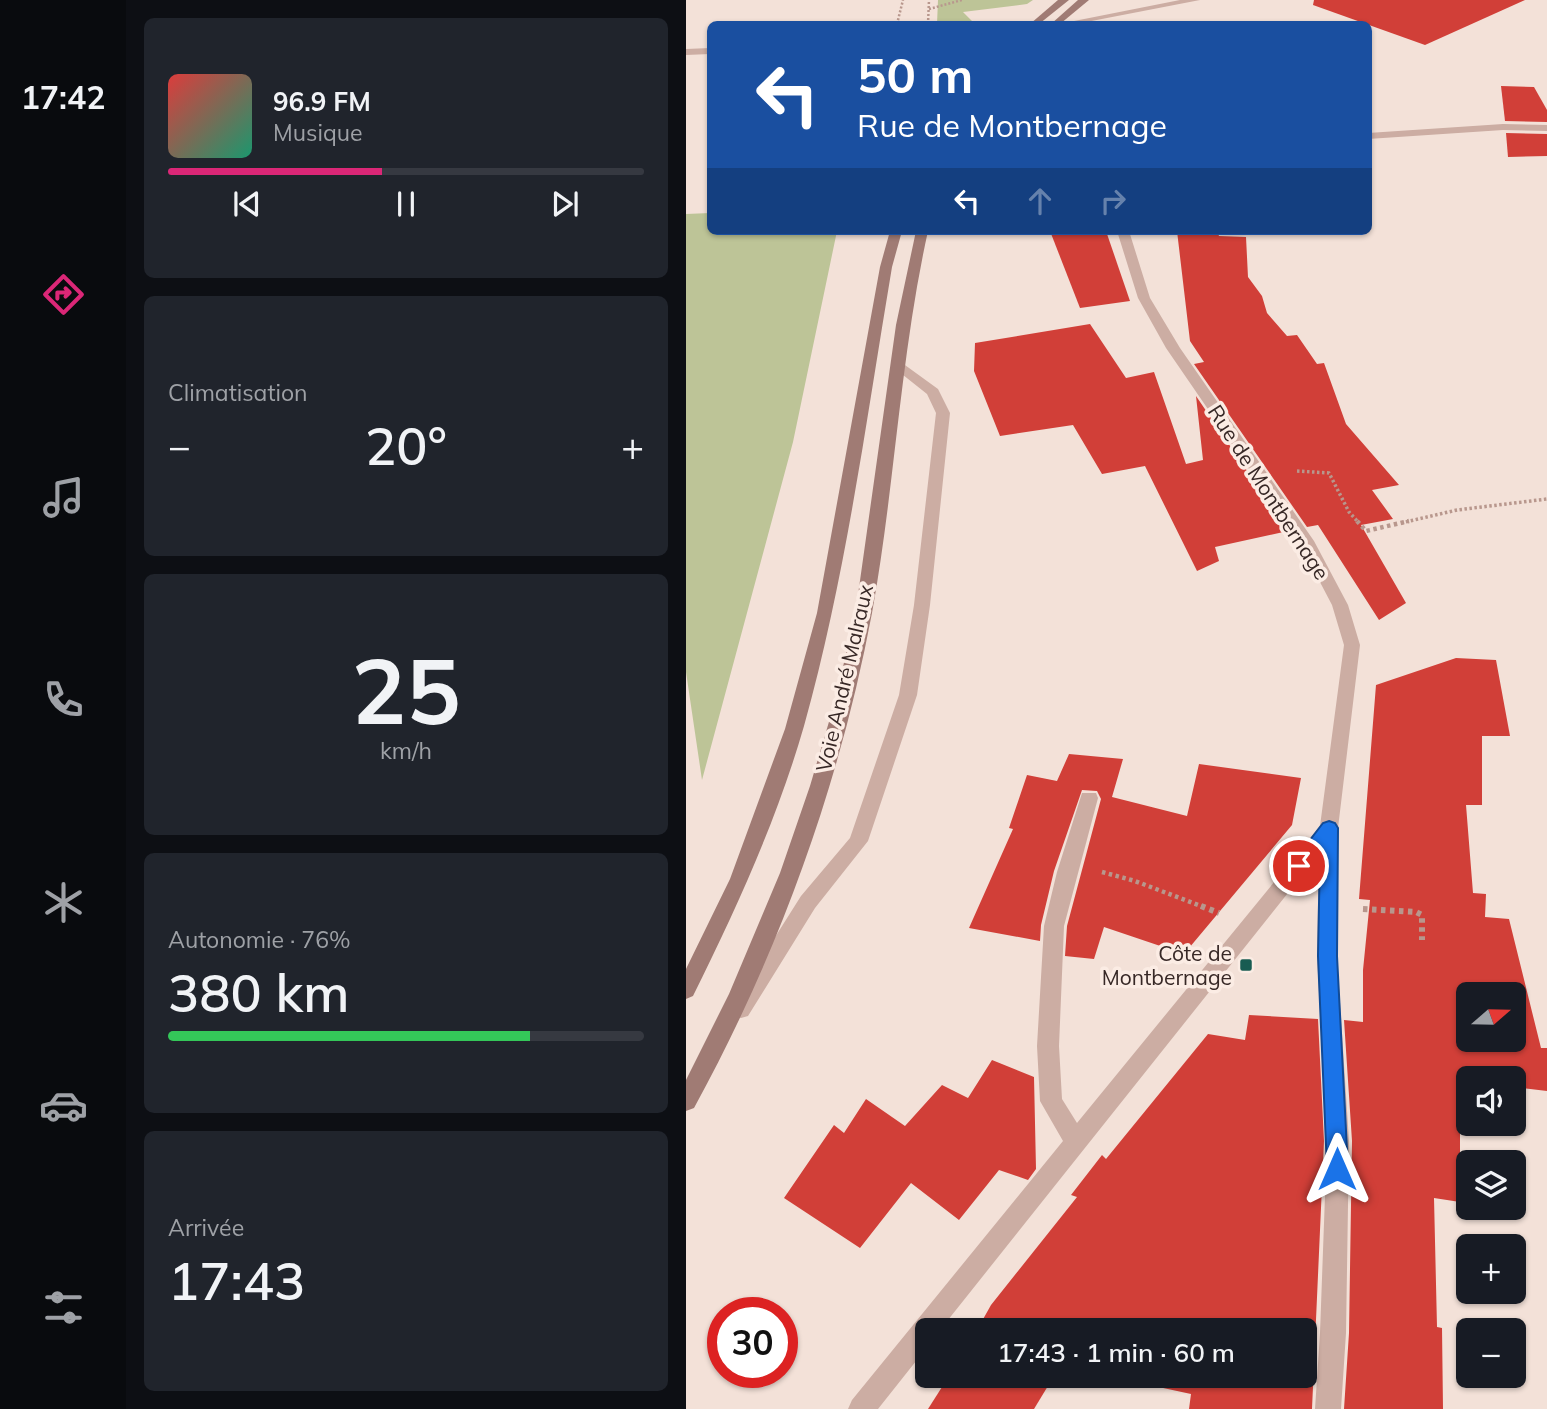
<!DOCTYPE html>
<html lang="fr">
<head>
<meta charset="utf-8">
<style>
  :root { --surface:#171b24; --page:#20242c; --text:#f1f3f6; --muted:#9ea1a6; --line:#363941; --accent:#db2777 }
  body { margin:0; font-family:Mulish,sans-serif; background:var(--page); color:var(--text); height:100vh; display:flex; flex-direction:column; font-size:26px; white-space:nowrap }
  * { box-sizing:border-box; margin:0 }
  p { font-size:23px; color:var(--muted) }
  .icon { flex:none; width:38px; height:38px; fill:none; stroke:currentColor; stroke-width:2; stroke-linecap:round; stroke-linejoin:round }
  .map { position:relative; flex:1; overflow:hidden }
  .panel { display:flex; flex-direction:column; gap:18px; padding:18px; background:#0d0f14; width:560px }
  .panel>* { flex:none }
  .guide { position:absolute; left:21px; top:21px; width:665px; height:214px; border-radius:10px; box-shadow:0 2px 5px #0004; background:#1a4fa0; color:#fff; overflow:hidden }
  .needle { width:46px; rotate:70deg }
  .buttons { position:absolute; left:770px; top:982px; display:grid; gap:14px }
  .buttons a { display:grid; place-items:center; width:70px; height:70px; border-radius:10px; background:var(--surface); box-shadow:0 2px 5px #0004; font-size:35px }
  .speed { position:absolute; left:21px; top:1297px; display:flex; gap:14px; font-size:35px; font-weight:700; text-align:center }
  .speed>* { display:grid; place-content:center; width:91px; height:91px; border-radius:50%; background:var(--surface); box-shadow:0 2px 5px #0004; line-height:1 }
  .speed .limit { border:10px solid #d22; background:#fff; color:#111 }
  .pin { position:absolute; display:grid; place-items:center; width:60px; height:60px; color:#fff; margin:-30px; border:4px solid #fff; border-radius:50%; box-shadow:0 2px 7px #0007 }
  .me { position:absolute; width:77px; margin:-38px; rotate:0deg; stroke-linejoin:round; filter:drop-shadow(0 0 5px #0008) }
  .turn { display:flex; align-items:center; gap:24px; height:147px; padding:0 35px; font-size:32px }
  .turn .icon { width:91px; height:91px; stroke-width:2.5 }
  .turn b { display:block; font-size:49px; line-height:60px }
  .lanes { display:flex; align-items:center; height:66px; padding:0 35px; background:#0003; justify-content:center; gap:35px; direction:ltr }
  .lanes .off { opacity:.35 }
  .big { font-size:52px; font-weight:600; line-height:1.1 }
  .panel .tile { flex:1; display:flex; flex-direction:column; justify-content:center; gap:10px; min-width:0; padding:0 24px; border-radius:10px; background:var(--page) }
  .panel .dial { align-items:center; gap:0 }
  .dial b { font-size:91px; line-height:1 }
  .song { display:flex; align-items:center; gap:21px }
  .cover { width:84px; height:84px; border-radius:10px; background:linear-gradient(135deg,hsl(0 70% 55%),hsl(160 70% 35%)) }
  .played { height:7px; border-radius:4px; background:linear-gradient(90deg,var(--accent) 45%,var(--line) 45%) }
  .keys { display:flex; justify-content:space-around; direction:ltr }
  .heat { display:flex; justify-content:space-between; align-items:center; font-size:38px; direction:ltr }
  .charge { height:10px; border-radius:5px; background:linear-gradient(90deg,#34c759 76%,var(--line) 0) }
  .trip { position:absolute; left:229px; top:1318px; width:402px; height:70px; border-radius:10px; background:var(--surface); box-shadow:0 2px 5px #0004; font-weight:600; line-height:70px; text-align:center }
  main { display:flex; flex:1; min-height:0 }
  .tabs { display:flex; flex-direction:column; width:126px; justify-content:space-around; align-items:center; background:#090b0e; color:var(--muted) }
  .tabs .icon { width:49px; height:49px }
  .tabs .active { color:var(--accent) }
  .tabs b { font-size:32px; color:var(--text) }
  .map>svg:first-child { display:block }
  .green { fill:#bdc497 }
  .building { fill:#d13f38; fill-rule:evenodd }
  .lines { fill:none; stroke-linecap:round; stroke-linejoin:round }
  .path-far3 { stroke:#b8978d; stroke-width:2.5; stroke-dasharray:2 2; stroke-linecap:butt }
  .path-far2 { stroke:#b8978d; stroke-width:3.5; stroke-dasharray:2.5 2.5; stroke-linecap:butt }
  .path-far1 { stroke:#b8978d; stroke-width:4.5; stroke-dasharray:3.5 3.5; stroke-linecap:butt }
  .path { stroke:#b8978d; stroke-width:6; stroke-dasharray:4.5 4.5; stroke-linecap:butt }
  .lane { fill:#ccada3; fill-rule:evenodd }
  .street { fill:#ccada3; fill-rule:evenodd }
  .secondary { fill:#a07b74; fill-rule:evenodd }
  .route { fill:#1a73e8; stroke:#114b97; stroke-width:2 }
  .poi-dot { fill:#185c52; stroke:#fbece4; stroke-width:2.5 }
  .labels { text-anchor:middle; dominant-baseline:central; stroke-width:7; stroke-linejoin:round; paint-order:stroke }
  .street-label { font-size:21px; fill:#372826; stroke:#fbece4 }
  .poi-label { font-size:21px; fill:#372826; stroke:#fbece4; text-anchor:end }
</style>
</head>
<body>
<main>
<nav class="tabs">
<b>17:42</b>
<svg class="icon active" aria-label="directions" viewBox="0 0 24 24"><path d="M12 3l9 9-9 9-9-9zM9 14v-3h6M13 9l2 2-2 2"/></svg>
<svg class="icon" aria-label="music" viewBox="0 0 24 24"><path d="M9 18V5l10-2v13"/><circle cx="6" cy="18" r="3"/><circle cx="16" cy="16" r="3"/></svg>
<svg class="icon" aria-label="phone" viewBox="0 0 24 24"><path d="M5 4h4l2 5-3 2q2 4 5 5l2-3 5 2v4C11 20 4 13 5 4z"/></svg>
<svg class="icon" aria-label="climate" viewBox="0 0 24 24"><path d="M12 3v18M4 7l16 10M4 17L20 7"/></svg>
<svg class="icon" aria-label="car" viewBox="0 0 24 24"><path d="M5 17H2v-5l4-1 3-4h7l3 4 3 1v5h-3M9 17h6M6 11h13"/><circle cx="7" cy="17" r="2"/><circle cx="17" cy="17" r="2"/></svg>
<svg class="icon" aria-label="filters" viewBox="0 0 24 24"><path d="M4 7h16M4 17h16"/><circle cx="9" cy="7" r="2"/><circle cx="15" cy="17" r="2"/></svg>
</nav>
<section class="panel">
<div class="tile">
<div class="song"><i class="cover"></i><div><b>96.9 FM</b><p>Musique</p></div></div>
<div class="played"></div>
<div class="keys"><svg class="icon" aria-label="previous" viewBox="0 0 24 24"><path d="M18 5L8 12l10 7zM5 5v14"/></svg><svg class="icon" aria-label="pause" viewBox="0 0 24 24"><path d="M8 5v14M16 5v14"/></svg><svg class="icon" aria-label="next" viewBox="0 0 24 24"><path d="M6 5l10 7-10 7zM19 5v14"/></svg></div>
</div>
<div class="tile"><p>Climatisation</p>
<div class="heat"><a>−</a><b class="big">20°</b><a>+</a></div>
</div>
<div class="tile dial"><b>25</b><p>km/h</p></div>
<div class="tile"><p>Autonomie · 76%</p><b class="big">380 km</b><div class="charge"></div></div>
<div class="tile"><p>Arrivée</p><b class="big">17:43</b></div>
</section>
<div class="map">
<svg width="861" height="1409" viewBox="0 0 861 1409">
  <rect width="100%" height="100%" fill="#f3e1d8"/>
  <g class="green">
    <path d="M252,0H347L341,4L277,12L289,24H251Z"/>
    <path d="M24,213V231H151L107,442L16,780L0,672V214Z"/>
  </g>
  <g class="building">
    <path d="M628,0H839L739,45L627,5Z"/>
    <path d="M815,86L848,87L861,110V122L819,121Z"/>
    <path d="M820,133L861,134V156L822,157Z"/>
    <path d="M364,231H420L444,301L394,308Z"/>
    <path d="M491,231H531L533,236L560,237L562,277L576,296L581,313L601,336L611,335L631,364L638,363L660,424L713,485L686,490L707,519L675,525L720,603L693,620L632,525L621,527L508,364L518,362L504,341Z"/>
    <path d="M404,324L440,378L468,372L500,464L517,460L510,396L602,531L529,547L533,561L511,571L459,466L416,474L387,425L314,436L288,371L289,343Z"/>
    <path d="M770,658L810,660L824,736H796V805H780L787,893L800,894L799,917L823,919L855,1048H861V1091L835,1088L836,1098L828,1097V1078H782V1093L774,1092V1202L748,1198L751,1327L756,1328L757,1409H658L663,1333L666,1141L658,1020L677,1022V970L684,900L673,899L690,685ZM782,994H828V1040H782Z"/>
    <path d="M383,754L437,759L426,797L501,816L513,764L615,778L606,825L498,954L418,927L408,959L379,956L381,926L415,799L411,791L396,790L368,871L355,925L354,941L283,928L327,829L323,828L341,775L371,781Z"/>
    <path d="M563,1015L632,1019L638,1141L626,1409H503L505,1394L426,1377L424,1382L406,1376H620V1330H291L305,1305L391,1197L385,1195L416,1155L420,1159L522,1034L559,1040Z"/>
    <path d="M306,1060L348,1077L350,1169L342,1180L313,1170L273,1220L225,1183L174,1248L98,1198L148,1125L158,1133L180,1099L219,1126L256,1085L282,1098Z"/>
    <path d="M263,1376H368L348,1409H242Z"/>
  </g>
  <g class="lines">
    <g class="path-far3">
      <path d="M243,9L276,0"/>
      <path d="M211,24L217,0"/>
      <path d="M242,24L243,0"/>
    </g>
    <g class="path-far2">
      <path d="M611,471L643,473L663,512L673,523"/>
      <path d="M715,523L771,510L861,499"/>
    </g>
    <g class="path-far1">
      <path d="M671,521L680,531L723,521"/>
      <path d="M416,872L449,881L520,908"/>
    </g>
    <g class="path">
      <path d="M515,906L533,913"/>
      <path d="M677,909L730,912L736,915V940"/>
    </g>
    <path class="lane" d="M212,360L252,389L264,413L244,605L231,695L182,841L129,908L62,1016L55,1018L48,1016L44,1009L48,1002L115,896L164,838L213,695L228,605L250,413L241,394L207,367V361Z"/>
    <g class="street">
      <path d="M494,0H514L390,24H373Z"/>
      <path d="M24,48V54L0,55V49Z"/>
      <path d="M817,124L861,125V131L817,130L682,139V133Z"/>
      <path d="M431,231H443L464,298L494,348L628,541L662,605L674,645L652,828L651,956L663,1141L660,1333L655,1409H629L634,1333L641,1141L631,956L633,854L254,1330H242V1346L192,1409H162L166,1400L377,1141L354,1101L351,1046L358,926L371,872L396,793H410L412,798L378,926L373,1046L376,1099L391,1123L634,826L658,645L646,605L613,542L480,348L452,298Z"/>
    </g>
    <g class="secondary">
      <path d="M372,0H383L353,24H344Z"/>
      <path d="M392,0H403L374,24H365Z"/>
      <path d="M204,231H216L206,267C180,421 160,576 118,726C91,820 50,909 7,996L0,999V969L44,879L99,729L131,613L194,267Z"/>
      <path d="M230,231H242C214,357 209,486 186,613C154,784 92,955 8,1108L0,1111V1080L43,994L94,873L124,786L150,698L170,609L210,325Z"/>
    </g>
  </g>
  <path class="route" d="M643,821L649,823L652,828L651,956L662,1169L659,1176L651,1179L644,1176L641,1169L632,956L634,852L619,871H607L604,866L637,823Z"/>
  <rect class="poi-dot" x="553" y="958" width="14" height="14" rx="3.5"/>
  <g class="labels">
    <g class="street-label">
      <text transform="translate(583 492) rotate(57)">Rue de Montbernage</text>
      <text transform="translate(158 678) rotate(-77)">Voie André Malraux</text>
    </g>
    <g class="poi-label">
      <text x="546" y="953">Côte de<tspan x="546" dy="24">Montbernage</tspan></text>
    </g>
  </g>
</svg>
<div class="buttons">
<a><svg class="needle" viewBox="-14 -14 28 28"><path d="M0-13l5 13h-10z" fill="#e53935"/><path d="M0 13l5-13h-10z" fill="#9ea1a6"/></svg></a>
<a><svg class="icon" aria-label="sound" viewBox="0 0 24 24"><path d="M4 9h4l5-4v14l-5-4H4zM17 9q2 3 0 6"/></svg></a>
<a><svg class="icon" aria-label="layers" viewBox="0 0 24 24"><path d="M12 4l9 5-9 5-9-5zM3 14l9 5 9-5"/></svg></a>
<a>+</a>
<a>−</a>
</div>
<div class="speed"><div class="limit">30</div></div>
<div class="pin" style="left:613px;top:866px;background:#d93025"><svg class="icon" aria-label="arrive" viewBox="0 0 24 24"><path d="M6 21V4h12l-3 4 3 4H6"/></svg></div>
<svg class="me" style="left:651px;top:1169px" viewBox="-20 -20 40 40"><path d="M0-17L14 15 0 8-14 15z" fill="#1a73e8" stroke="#fff" stroke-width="4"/></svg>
<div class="trip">17:43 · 1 min · 60 m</div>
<div class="guide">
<div class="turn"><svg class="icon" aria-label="left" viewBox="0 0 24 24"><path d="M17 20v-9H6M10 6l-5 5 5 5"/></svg><div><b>50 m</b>Rue de Montbernage</div></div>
<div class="lanes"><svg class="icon" aria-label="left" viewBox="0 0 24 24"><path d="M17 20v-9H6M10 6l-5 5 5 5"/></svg><svg class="icon off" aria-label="ahead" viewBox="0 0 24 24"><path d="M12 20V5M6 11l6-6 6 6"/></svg><svg class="icon off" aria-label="right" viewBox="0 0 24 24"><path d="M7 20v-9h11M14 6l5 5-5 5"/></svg></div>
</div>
</div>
</main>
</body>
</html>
